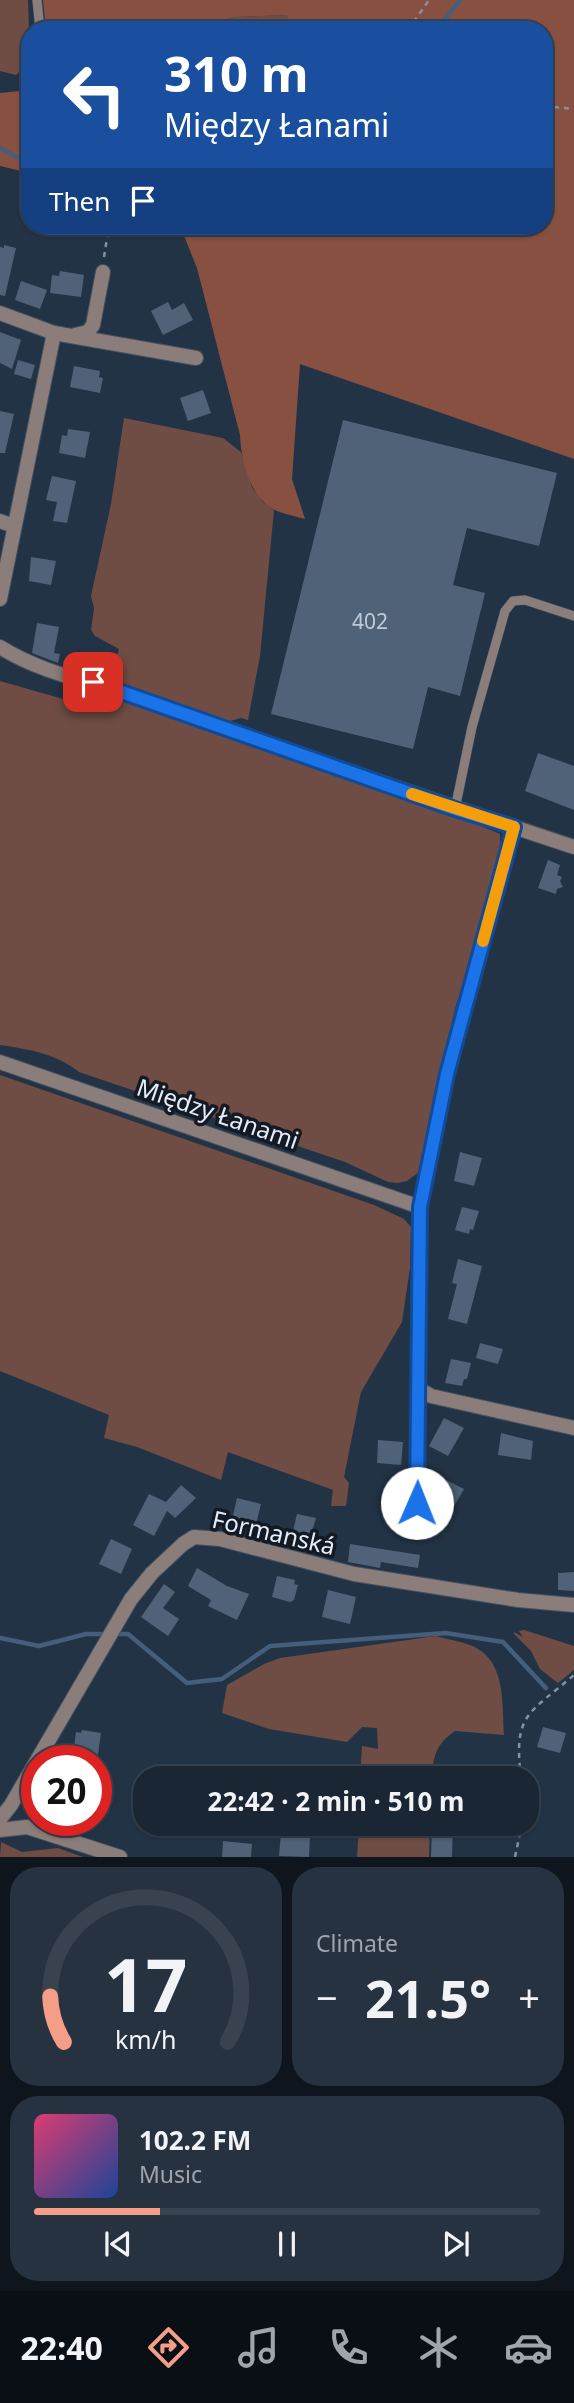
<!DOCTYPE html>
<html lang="en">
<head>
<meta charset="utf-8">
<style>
  :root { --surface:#1a2634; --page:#273240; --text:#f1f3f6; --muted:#9fa5ac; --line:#38434f; --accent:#f49e87 }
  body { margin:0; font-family:"Noto Sans",sans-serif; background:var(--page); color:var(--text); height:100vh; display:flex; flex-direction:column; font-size:26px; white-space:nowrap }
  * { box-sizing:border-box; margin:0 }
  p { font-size:23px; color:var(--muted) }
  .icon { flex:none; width:38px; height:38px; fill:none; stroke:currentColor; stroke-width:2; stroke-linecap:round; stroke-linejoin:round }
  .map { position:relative; height:1857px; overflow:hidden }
  .side { display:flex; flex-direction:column; gap:10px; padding:10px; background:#0e151d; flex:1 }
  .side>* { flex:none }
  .guide { position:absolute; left:21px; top:21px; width:532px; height:214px; border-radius:28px; box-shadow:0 2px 5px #0004,0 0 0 2px var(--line); background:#1a4fa0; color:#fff; overflow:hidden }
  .speed { position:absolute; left:21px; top:1745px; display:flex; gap:14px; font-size:35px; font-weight:700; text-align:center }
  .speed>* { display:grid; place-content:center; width:91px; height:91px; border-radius:50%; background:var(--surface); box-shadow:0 2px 5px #0004,0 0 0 2px var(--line); line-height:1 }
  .speed .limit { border:10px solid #d22; background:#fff; color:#111 }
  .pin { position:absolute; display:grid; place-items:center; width:60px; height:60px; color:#fff; margin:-30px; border-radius:14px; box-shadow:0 4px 10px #0006 }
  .me { position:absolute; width:77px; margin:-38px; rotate:1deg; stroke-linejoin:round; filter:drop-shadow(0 0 5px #0008) }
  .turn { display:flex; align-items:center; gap:24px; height:147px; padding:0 28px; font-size:32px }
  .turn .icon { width:91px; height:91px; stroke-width:2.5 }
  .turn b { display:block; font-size:49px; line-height:60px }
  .then { display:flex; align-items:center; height:66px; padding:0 28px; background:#0003; gap:14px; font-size:26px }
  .big { font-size:52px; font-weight:700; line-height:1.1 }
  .side .card { flex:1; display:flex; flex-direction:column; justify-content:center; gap:10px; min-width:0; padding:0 24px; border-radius:28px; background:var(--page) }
  .side .dial { align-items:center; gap:0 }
  .dial svg { height:182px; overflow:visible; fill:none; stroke:var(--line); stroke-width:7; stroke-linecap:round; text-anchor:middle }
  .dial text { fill:var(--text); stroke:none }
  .song { display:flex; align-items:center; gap:21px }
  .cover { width:84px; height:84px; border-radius:10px; background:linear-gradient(135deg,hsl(340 70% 55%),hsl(220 70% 35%)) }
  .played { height:7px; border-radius:4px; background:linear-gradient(90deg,var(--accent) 25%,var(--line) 25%) }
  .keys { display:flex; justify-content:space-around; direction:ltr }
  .heat { display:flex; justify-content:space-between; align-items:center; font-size:38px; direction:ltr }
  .side .tiles { flex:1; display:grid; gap:10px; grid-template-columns:1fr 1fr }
  .card:last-child { grid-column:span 2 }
  .trip { position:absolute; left:133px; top:1766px; width:406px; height:70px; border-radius:28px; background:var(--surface); box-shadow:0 2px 5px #0004,0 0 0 2px var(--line); font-weight:700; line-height:70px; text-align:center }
  .tabs { display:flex; height:112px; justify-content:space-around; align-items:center; background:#0a0f15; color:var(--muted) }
  .tabs .icon { width:49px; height:49px }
  .tabs .selected { color:var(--accent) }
  .tabs b { font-size:32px; color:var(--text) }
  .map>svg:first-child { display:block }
  .green { fill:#6f4d44 }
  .forest { fill:#885041 }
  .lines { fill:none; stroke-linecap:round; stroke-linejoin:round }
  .stream { stroke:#445e7c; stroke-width:4.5 }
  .building { fill:#506277 }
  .lane-casing { stroke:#425163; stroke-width:10 }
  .street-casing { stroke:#425163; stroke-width:16 }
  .path { stroke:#8592a2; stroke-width:2.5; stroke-dasharray:5 5; stroke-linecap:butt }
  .lane { stroke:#8b7d79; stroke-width:9 }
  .street { stroke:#8b7d79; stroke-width:14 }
  .route-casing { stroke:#114b97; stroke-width:18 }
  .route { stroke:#1a73e8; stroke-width:12 }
  .slow { stroke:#f59e0b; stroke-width:12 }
  .labels { text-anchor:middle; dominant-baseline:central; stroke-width:7; stroke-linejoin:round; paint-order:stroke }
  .number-label { font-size:21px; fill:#bfcbda }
  .street-label { font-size:24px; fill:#e4eefb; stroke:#131a23 }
</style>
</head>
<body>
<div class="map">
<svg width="574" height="1857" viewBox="0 0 574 1857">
  <rect width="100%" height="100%" fill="#233346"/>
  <g class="green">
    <path d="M0,0H28L30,62L16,75L0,71Z"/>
    <path d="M288,15L292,30H181L235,17Z"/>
    <path d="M124,418L223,438L241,452L252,487L263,502L274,510L260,656L248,720L241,718L223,723L110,679L119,649L95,636L91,630L94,608L91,596L111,504Z"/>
    <path d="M0,681L70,701L113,694L445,811L500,834L501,860L455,1009L423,1169L407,1181L398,1183L388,1182L345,1162L79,1072C57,1054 28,1049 0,1045Z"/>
    <path d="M0,1075L374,1205L404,1219L411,1227L410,1268L402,1322L361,1392L344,1477L349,1483L346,1506H331L333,1490L228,1452L221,1480L137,1447L104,1438L109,1415L0,1371Z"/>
    <path d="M524,1630L574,1646V1670L558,1683L540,1669L531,1651L514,1634V1632L523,1637L519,1631Z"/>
    <path d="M436,1636C449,1640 467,1642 478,1649C506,1665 502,1707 504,1735L455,1731C436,1744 433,1756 432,1778H360L362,1746L378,1749L377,1728L362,1727L347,1742L269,1729L222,1713L227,1685L264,1664L280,1658Z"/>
    <path d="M359,1824H430L429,1857H357Z"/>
    <path d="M1,1842L22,1852L58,1848L83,1857H0Z"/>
  </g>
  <g class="forest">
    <path d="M43,0H574V459L300,364L292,479L305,519C295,516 282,514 273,509C249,495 241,460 240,435L197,268L180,226H544V30H292L287,15L235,17L181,30H46Z"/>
    <path d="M30,90V173L0,166V93Z"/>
  </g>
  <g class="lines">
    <g class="stream">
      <path d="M436,30L460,0"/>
      <path d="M0,148L30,164"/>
      <path d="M0,1638L39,1646L86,1634H128L187,1683L222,1679L270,1646L446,1633L503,1642L546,1688"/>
    </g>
  </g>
  <g class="building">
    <path d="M4,245L16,248L5,296L0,295V247L4,248Z"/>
    <path d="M60,271L84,275L81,297L50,293L52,275L59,276Z"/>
    <path d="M21,281L47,290L40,309L15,300Z"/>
    <path d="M168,302L172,310L184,303L193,320L163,335L151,311Z"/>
    <path d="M0,332L21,340L12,369L0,363Z"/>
    <path d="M18,360L35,365L31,379L14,374Z"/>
    <path d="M74,366L100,371L99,377L103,378L100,393L70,387Z"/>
    <path d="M203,390L211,413L188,421L180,398Z"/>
    <path d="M0,411L14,414L5,453H0Z"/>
    <path d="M343,420L557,473L539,546L467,528L453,585L485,593L460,696L428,687L413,749L271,714Z"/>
    <path d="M68,429L90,432L85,458L59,453L62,435L67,436Z"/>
    <path d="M52,476L76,481L67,523L53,521L57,502L46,500Z"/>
    <path d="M31,557L56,561L51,585L29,581Z"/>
    <path d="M37,623L59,627L54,653L60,654L58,663L32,653Z"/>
    <path d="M538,753L574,766V810L525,791Z"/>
    <path d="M548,860L560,865L557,875L562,877L560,881L563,887L557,889L556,894L538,888Z"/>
    <path d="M460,1152L482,1158L474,1186L454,1181Z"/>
    <path d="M462,1207L479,1211L473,1230L470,1229L469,1234L455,1230Z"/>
    <path d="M458,1259L482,1266L467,1324L448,1319L457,1284L452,1283Z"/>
    <path d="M480,1343L503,1349L498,1364L476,1358Z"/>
    <path d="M451,1359L471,1363L467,1379H464L462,1386L445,1383Z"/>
    <path d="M444,1418L464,1428L448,1456L429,1446Z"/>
    <path d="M501,1433L533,1441L531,1460L498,1455Z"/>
    <path d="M378,1440L403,1442L401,1465L377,1463Z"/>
    <path d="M444,1479L464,1489L448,1517L429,1506Z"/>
    <path d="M181,1485L196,1498L175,1518L167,1511L154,1536L133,1525L149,1494L166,1502Z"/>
    <path d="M237,1498L261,1504L255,1529L231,1524Z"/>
    <path d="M297,1514L316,1518L311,1535L293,1531Z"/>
    <path d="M111,1539L132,1549L121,1574L99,1564Z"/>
    <path d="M350,1544L420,1555L418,1568L381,1562L380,1568L348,1562Z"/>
    <path d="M197,1568L227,1586L249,1594L237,1620L208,1606L211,1600L188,1586Z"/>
    <path d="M574,1572V1591L558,1590V1573Z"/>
    <path d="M277,1576L295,1580L294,1584L298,1585L294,1600L290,1602L272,1597Z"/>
    <path d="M164,1584L175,1592L163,1608L179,1619L168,1636L141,1617Z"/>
    <path d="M328,1590L356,1597L350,1624L322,1617Z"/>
    <path d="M543,1727L566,1733L560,1753L537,1747Z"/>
    <path d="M82,1730L101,1733L97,1762L78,1759L79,1748L74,1747L76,1732L81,1733Z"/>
    <path d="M432,1824H453L452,1857H431Z"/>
    <path d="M281,1833L310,1835L309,1857L279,1856Z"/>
    <path d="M223,1841L252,1844L251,1857H222Z"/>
  </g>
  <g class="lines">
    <defs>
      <g id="lane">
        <path d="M37,0L40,30"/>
        <path d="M455,809L472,727L505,611L513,601L525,600L574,616"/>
        <path d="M417,1503L419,1389"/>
      </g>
      <g id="street">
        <path d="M0,313L54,333L196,358"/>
        <path d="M75,335L88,332L93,325L103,272"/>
        <path d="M0,521L14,526"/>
        <path d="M0,599L54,333"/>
        <path d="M0,647C44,675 101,684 150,702C291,752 432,800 574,847"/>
        <path d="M514,827L447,1074L420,1207L419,1389L431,1396L574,1428"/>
        <path d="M0,1062L420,1207"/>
        <path d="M0,1819L11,1805L131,1599L152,1573L183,1544L194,1537L220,1539L354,1574L518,1600L574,1605"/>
        <path d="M0,1830L27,1827L120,1857"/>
      </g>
    </defs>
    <use href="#lane" class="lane-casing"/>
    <use href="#street" class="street-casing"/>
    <g class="path">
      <path d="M408,30L429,0"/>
      <path d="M544,106L574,109"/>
      <path d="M104,257L109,226"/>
      <path d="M521,1778C513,1713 529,1714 574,1675"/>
      <path d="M515,1857L522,1824"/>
    </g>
    <use href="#lane" class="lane"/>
    <use href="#street" class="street"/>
  </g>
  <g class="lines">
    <defs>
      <path id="route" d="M93,682L455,809L514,827L447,1074L420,1207L417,1503"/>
    </defs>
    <use href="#route" class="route-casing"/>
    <use href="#route" class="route"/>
    <path class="slow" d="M412,794L514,827L483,941"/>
  </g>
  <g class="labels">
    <g class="number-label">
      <text x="370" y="621">402</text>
    </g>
    <g class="street-label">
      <text transform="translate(218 1113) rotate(19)">Między Łanami</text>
      <text transform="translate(274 1532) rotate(13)">Formanská</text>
    </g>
  </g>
</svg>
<div class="speed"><div class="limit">20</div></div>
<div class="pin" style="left:93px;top:682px;background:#d93025"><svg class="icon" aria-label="arrive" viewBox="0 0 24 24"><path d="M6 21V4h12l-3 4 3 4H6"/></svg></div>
<svg class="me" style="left:417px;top:1503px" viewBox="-20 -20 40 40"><circle r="19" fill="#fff"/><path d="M0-13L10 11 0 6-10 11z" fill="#1a73e8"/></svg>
<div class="trip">22:42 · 2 min · 510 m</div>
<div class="guide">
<div class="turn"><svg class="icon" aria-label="left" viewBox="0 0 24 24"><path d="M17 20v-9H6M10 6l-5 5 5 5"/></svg><div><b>310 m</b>Między Łanami</div></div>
<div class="then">Then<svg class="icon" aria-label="arrive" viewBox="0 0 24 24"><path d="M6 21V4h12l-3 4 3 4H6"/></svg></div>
</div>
</div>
<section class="side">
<div class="tiles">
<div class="card dial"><svg viewBox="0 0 100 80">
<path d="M14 69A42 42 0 1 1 86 69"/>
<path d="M14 69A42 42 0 0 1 8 49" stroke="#f49e87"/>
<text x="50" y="56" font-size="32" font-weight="700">17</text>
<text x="50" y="72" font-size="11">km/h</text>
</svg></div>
<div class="card"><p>Climate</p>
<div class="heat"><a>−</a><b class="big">21.5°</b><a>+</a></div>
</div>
<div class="card">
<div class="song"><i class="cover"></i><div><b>102.2 FM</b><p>Music</p></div></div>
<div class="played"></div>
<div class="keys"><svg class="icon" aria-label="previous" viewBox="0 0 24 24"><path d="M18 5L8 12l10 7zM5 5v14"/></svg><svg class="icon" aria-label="pause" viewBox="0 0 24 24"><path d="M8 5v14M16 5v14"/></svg><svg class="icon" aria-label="next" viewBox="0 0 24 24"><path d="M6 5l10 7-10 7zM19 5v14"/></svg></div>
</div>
</div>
</section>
<nav class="tabs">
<b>22:40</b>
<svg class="icon selected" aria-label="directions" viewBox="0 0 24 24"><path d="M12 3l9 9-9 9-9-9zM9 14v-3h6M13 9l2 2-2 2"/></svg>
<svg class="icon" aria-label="music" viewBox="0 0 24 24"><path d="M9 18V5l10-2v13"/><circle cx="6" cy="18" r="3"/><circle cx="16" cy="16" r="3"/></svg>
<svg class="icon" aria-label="phone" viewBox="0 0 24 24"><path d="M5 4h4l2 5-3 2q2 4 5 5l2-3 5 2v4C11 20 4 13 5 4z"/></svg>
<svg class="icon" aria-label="climate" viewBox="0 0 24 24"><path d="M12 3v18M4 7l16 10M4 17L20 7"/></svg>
<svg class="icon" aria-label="car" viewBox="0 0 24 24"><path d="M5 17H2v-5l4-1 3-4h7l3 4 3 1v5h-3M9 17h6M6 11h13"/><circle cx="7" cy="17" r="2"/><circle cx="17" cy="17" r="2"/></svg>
</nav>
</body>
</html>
